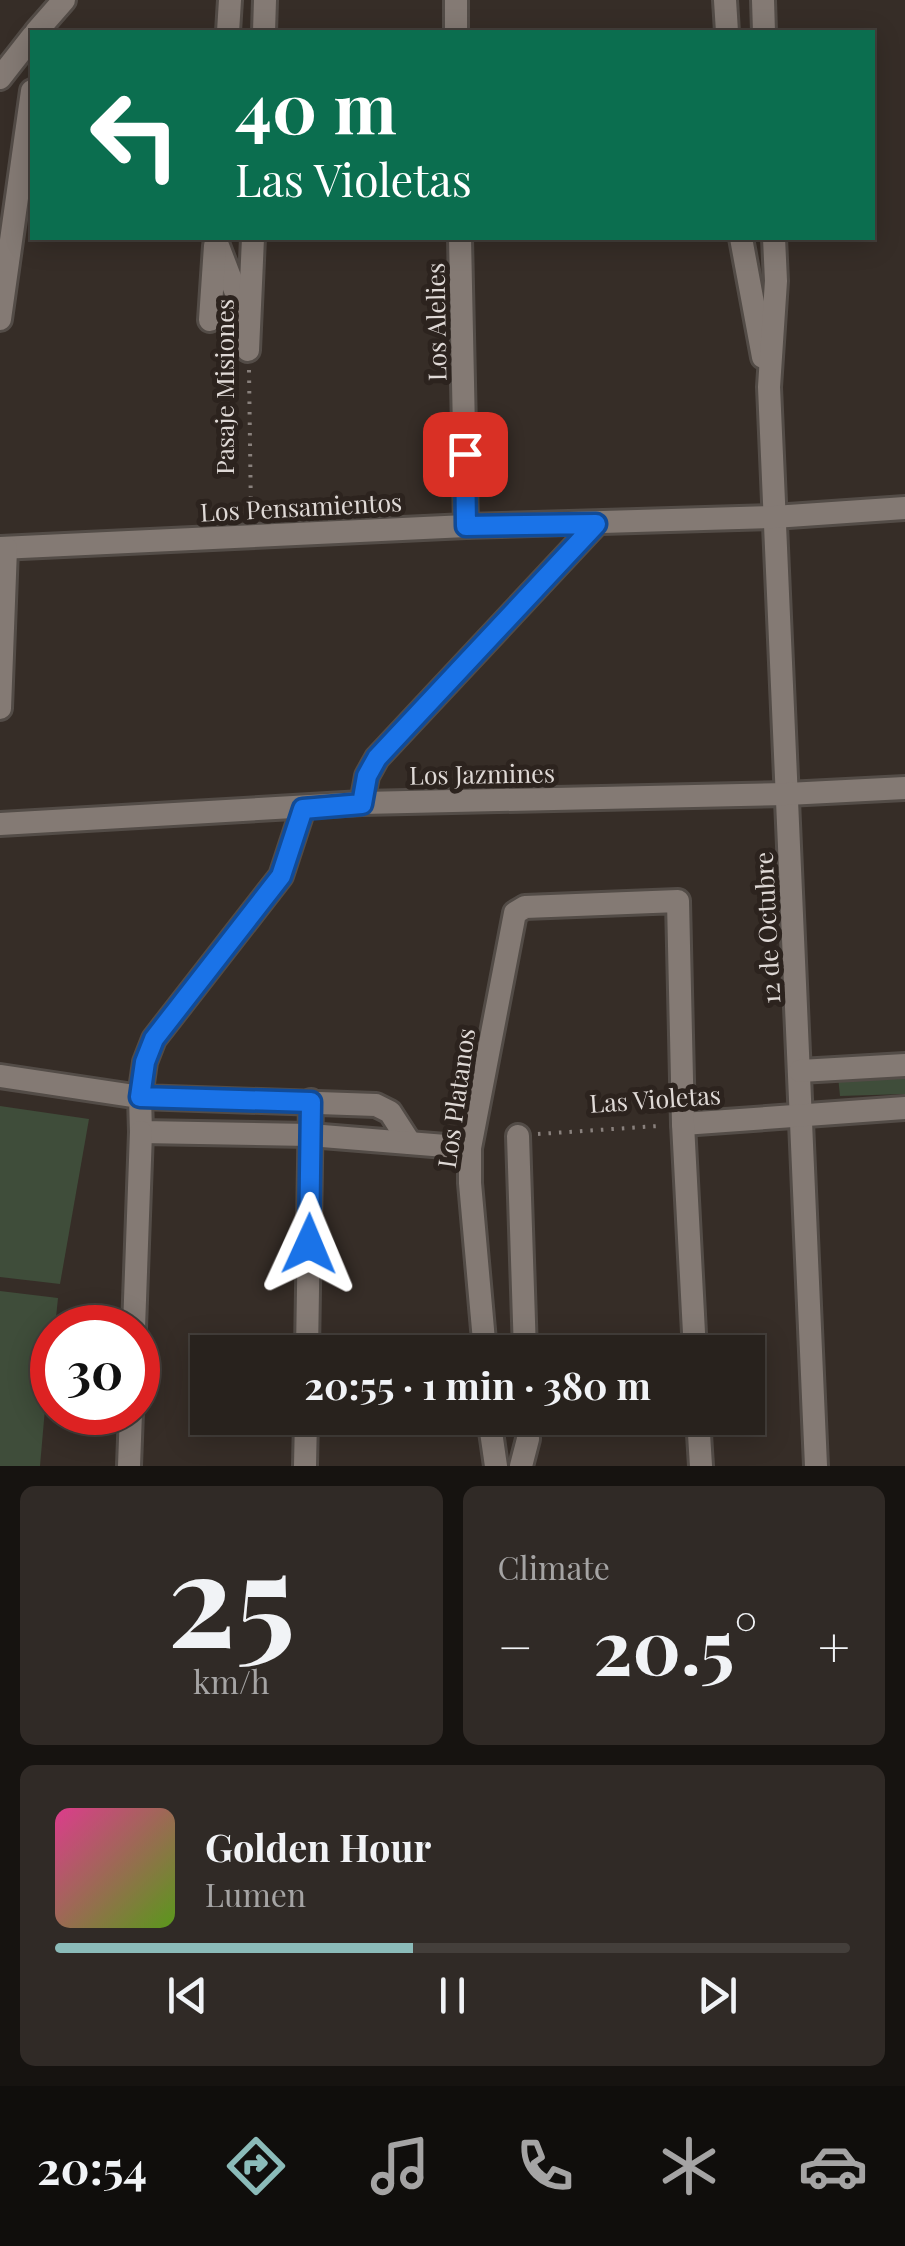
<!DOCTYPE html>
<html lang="en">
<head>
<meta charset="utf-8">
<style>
  :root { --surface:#28221d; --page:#302a26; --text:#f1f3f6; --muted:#a5a4a4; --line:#443f3b; --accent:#8bbbb9 }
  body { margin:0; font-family:"Playfair Display",serif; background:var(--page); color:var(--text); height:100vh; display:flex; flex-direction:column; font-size:38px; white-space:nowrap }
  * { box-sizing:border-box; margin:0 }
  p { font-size:32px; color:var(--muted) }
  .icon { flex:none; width:55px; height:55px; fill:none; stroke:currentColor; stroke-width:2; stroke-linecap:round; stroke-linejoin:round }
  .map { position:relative; height:1466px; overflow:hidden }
  .side { display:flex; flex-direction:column; gap:20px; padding:20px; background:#161310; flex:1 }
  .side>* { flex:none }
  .guide { position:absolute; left:30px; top:30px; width:845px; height:210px; border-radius:0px; box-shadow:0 5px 25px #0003,0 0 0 2px var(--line); background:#0b6e4f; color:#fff; overflow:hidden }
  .speed { position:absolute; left:30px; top:1305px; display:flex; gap:20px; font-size:50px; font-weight:700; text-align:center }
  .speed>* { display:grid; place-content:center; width:130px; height:130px; border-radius:50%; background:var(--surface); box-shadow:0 5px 25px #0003,0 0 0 2px var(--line); line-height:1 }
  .speed .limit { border:15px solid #d22; background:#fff; color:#111 }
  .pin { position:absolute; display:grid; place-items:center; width:85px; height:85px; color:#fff; margin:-42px; border-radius:20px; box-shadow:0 5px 15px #0006 }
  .me { position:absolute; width:110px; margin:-55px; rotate:1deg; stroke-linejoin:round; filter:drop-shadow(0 0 8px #0008) }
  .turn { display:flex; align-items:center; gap:35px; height:210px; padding:0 40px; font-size:45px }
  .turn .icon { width:130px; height:130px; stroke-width:2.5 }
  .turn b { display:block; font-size:70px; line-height:85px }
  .big { font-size:75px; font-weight:700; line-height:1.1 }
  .side .card { flex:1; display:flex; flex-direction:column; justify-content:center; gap:15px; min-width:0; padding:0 35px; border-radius:15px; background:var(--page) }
  .side .dial { align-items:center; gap:0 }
  .dial b { font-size:130px; line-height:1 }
  .song { display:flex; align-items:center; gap:30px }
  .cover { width:120px; height:120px; border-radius:15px; background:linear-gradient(135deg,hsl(330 70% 55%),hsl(90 70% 35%)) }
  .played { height:10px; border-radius:5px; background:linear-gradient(90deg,var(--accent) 45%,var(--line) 45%) }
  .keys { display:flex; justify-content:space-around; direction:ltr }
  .heat { display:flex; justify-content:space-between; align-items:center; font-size:55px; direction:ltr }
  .side .tiles { flex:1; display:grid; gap:20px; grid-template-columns:1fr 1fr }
  .card:last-child { grid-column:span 2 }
  .trip { position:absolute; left:190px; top:1335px; width:575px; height:100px; border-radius:0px; background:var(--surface); box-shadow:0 5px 25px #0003,0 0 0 2px var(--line); font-weight:700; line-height:100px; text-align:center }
  .menu { display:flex; height:160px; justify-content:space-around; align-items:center; background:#100e0c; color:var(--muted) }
  .menu .icon { width:70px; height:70px }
  .menu .on { color:var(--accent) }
  .menu b { font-size:45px; color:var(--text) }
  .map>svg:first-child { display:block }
  .green { fill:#3f4d3a }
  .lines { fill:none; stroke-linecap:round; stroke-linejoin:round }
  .street-casing { stroke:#534c47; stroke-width:28 }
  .path { stroke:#89817d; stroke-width:4; stroke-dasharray:2.5 8; stroke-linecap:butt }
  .street { stroke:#847a74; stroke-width:22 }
  .route-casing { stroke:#114b97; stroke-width:25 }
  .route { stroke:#1a73e8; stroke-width:18 }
  .labels { text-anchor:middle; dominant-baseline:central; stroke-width:10; stroke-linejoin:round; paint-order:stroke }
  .street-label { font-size:25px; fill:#dfd9d6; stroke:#2c231e }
</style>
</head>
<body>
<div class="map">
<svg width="905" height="1466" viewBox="0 0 905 1466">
  <rect width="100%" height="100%" fill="#362d27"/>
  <g class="green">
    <path d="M905,1073V1094L840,1096L838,1076Z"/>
    <path d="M0,1106L89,1119L60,1284L0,1277Z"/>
    <path d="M0,1291L58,1298L55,1327L52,1328L40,1466H0Z"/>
  </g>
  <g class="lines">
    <defs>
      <g id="street">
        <path d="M456,0V32"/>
        <path d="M725,0L727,32"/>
        <path d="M763,0L764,32"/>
        <path d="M36,32L64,0"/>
        <path d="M228,32L230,0"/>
        <path d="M264,32L265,0"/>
        <path d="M0,78L32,37"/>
        <path d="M215,238L246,319"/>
        <path d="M460,238L466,526"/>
        <path d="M741,238L763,357"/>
        <path d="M774,238L776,281L769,387L816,1466"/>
        <path d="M0,319L32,91"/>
        <path d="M210,320L215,246"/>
        <path d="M248,350L253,238"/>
        <path d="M0,548L466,526L774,517L905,508"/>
        <path d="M0,708L6,548"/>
        <path d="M362,803L367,776L377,758L596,524"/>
        <path d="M303,809L281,876L154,1039L145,1062L140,1097L376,1105L390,1112L410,1143"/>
        <path d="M0,824L362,803L787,794L905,788"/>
        <path d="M800,1071L905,1065"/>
        <path d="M0,1076L140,1097L141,1132L310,1135L470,1148"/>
        <path d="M683,1124L905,1108"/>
        <path d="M518,1136L525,1352"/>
        <path d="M134,1328L141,1132"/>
        <path d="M307,1352L311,1101"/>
        <path d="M485,1352L470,1183V1148L515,913L525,907L678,901L683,1124L695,1352"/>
        <path d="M489,1418L496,1466"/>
        <path d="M698,1418L701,1466"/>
        <path d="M129,1466L131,1412"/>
        <path d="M305,1466L306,1418"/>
        <path d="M521,1466L528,1439L527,1418"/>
      </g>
    </defs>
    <use href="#street" class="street-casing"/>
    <g class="path">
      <path d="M249,370L251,516"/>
      <path d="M538,1134L658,1126"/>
    </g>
    <use href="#street" class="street"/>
  </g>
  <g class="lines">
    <defs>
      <path id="route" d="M309,1244L311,1102L140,1097L145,1062L154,1039L281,876L303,809L362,804L367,776L377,758L596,524L466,526L465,454"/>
    </defs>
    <use href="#route" class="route-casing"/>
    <use href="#route" class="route"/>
  </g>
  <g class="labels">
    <g class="street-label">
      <text transform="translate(435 322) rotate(-91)">Los Alelies</text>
      <text transform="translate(223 387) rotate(-90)">Pasaje Misiones</text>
      <text transform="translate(301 506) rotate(-3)">Los Pensamientos</text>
      <text transform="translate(482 773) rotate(-1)">Los Jazmines</text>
      <text transform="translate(766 928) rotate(-93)">12 de Octubre</text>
      <text transform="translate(455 1098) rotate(-82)">Los Platanos</text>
      <text transform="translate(655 1098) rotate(-4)">Las Violetas</text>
    </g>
  </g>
</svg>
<div class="speed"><div class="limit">30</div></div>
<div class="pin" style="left:465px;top:454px;background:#d93025"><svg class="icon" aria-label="arrive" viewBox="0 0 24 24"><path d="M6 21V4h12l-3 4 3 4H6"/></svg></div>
<svg class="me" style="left:309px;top:1244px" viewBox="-20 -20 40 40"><path d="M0-17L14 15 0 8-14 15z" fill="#1a73e8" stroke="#fff" stroke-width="4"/></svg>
<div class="trip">20:55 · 1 min · 380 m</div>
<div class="guide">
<div class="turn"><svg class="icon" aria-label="left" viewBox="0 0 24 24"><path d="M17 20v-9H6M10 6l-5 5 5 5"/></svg><div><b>40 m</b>Las Violetas</div></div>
</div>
</div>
<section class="side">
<div class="tiles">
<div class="card dial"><b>25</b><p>km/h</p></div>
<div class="card"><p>Climate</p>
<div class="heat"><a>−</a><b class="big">20.5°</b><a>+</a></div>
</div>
<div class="card">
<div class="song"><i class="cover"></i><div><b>Golden Hour</b><p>Lumen</p></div></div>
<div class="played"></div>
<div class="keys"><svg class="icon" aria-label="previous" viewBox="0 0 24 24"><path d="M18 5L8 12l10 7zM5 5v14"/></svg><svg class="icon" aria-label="pause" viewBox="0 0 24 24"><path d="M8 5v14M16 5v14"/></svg><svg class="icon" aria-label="next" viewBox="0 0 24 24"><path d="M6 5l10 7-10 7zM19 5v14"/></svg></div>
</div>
</div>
</section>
<nav class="menu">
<b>20:54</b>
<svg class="icon on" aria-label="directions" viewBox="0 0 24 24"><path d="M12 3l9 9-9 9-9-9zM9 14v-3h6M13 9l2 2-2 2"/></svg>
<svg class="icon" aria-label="music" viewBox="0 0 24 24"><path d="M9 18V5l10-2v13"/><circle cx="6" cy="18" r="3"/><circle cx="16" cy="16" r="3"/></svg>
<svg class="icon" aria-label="phone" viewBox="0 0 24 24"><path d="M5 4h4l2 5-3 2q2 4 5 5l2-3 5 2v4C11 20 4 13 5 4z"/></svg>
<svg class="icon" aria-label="climate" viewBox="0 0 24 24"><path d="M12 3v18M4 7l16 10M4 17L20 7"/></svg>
<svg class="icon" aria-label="car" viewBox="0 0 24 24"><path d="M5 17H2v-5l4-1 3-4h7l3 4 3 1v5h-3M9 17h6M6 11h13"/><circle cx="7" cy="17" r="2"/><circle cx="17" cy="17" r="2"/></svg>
</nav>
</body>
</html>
